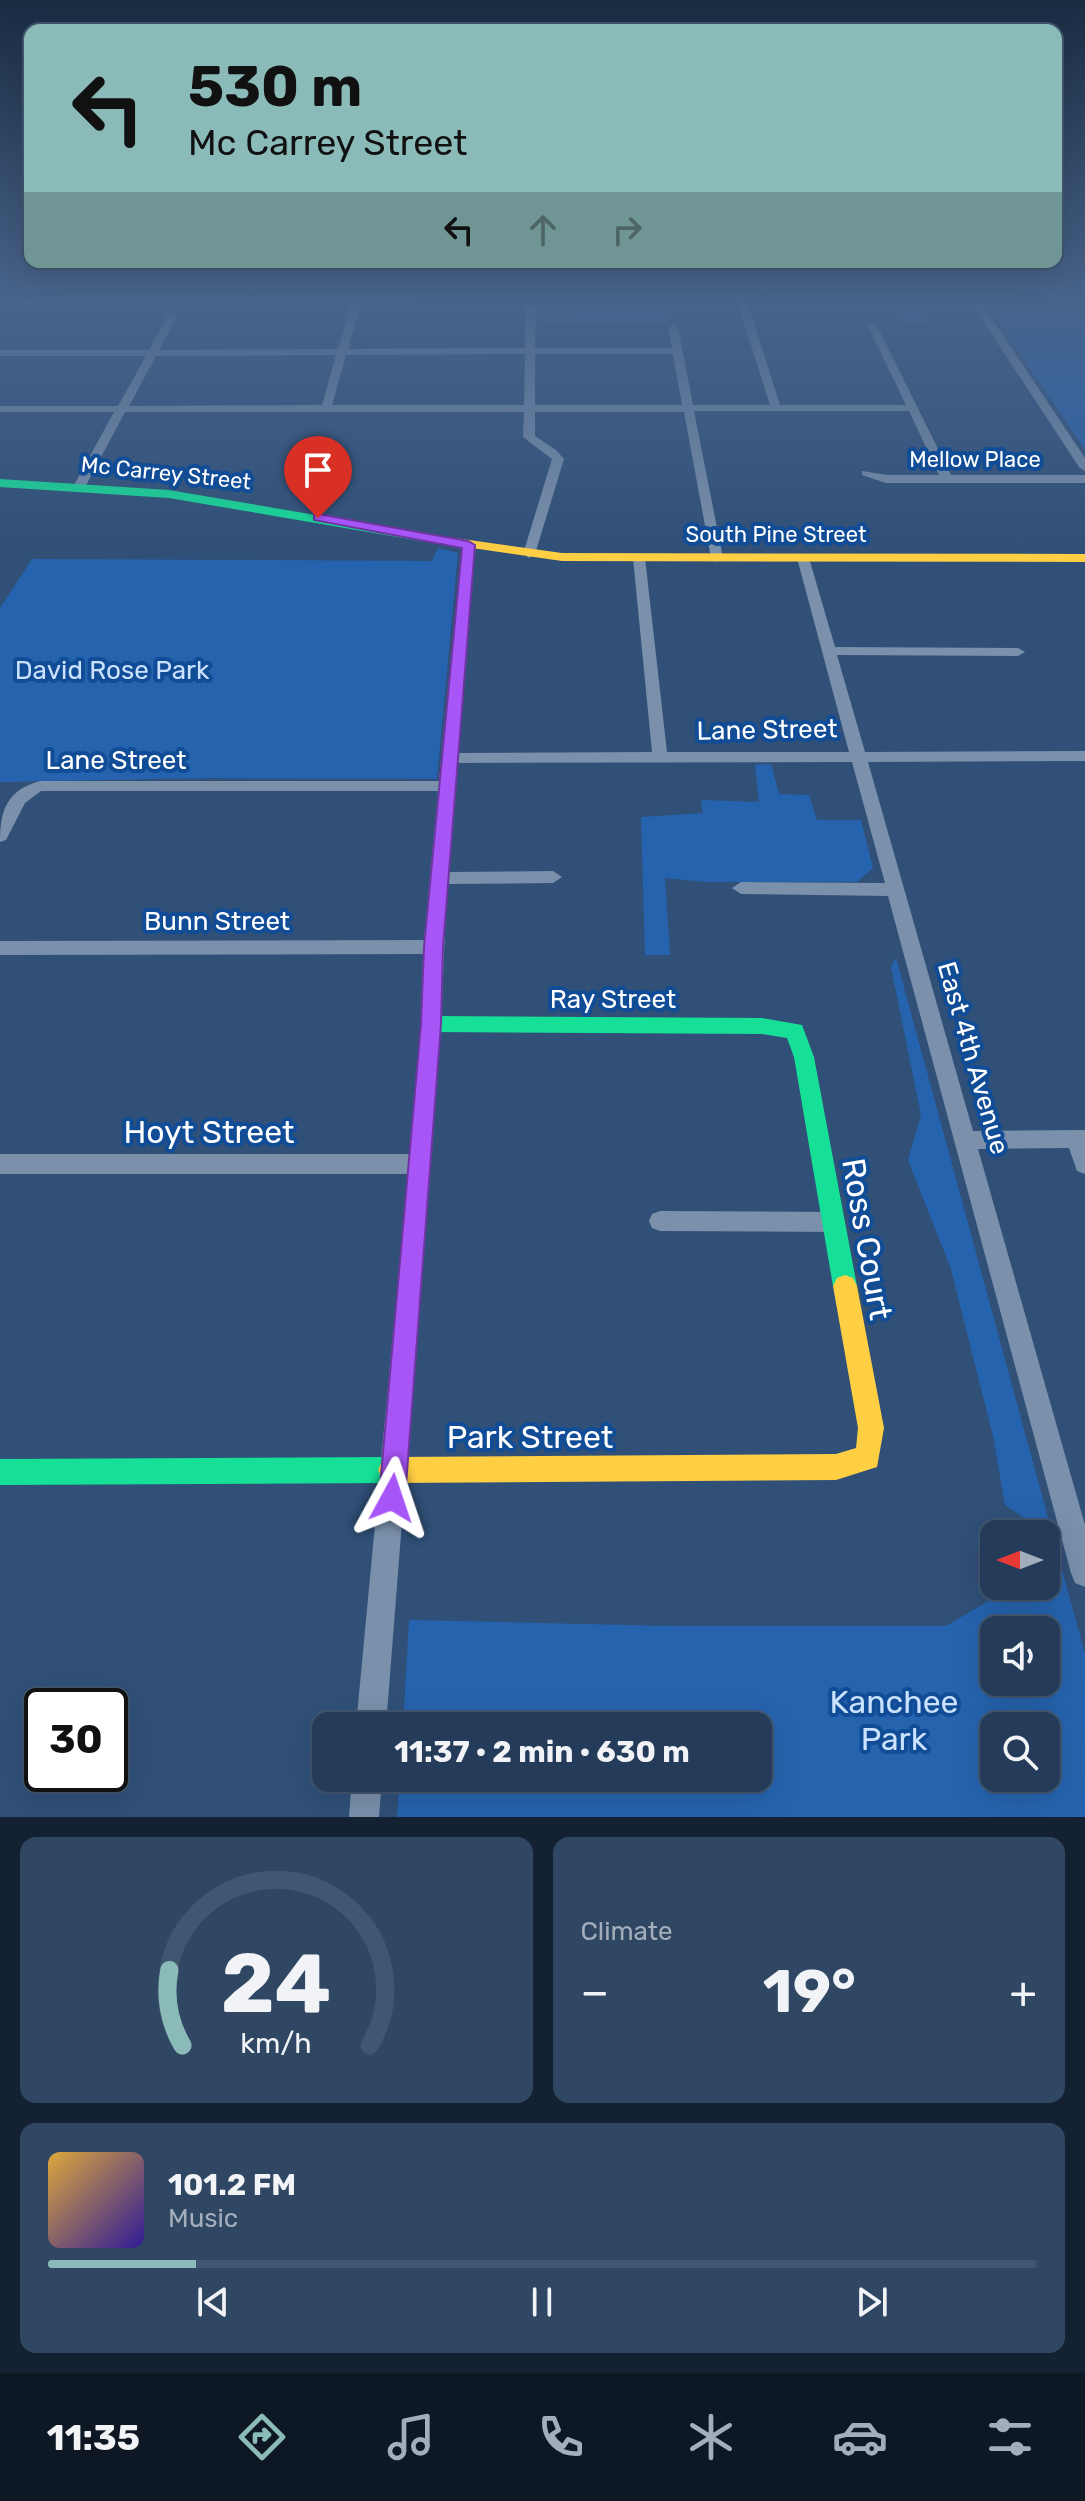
<!DOCTYPE html>
<html lang="en">
<head>
<meta charset="utf-8">
<style>
  :root { --surface:#243c5a; --page:#304763; --text:#f1f3f6; --muted:#a3adbb; --line:#415670; --accent:#8bbbb9 }
  body { margin:0; font-family:Rubik,sans-serif; background:var(--page); color:var(--text); height:100vh; display:flex; flex-direction:column; font-size:30px; white-space:nowrap }
  * { box-sizing:border-box; margin:0 }
  p { font-size:26px; color:var(--muted) }
  .icon { flex:none; width:44px; height:44px; fill:none; stroke:currentColor; stroke-width:2; stroke-linecap:round; stroke-linejoin:round }
  .map { position:relative; height:1817px; overflow:hidden }
  .details { display:flex; flex-direction:column; gap:20px; padding:20px; background:#142132; flex:1 }
  .details>* { flex:none }
  .guide { position:absolute; left:24px; top:24px; width:1038px; height:244px; border-radius:16px; box-shadow:0 8px 32px #0002,0 0 0 2px var(--line); background:#8bbbb9; color:#111; overflow:hidden }
  .needle { width:52px; rotate:270deg }
  .tools { position:absolute; left:980px; top:1520px; display:grid; gap:16px }
  .tools a { display:grid; place-items:center; width:80px; height:80px; border-radius:16px; background:var(--surface); box-shadow:0 8px 32px #0002,0 0 0 2px var(--line); font-size:40px }
  .speed { position:absolute; left:24px; top:1688px; display:flex; gap:16px; font-size:40px; font-weight:700; text-align:center }
  .speed>* { display:grid; place-content:center; width:104px; height:104px; border-radius:50%; background:var(--surface); box-shadow:0 8px 32px #0002,0 0 0 2px var(--line); line-height:1 }
  .speed .limit { border:4px solid #111; border-radius:12px; background:#fff; color:#111 }
  .pin { position:absolute; display:grid; place-items:center; width:68px; height:68px; color:#fff; margin:-82px -34px; border-radius:50% 50% 50% 0; rotate:-45deg; box-shadow:0 0 8px #0007 }
  .pin .icon { rotate:45deg }
  .me { position:absolute; width:88px; margin:-44px; rotate:5deg; stroke-linejoin:round; filter:drop-shadow(0 0 6px #0008) }
  .turn { display:flex; align-items:center; gap:28px; height:168px; padding:0 32px; font-size:36px }
  .turn .icon { width:104px; height:104px; stroke-width:2.5 }
  .turn b { display:block; font-size:56px; line-height:68px }
  .lanes { display:flex; align-items:center; height:76px; padding:0 32px; background:#0003; justify-content:center; gap:40px; direction:ltr }
  .lanes .off { opacity:.35 }
  .big { font-size:60px; font-weight:700; line-height:1.1 }
  .details .widget { flex:1; display:flex; flex-direction:column; justify-content:center; gap:12px; min-width:0; padding:0 28px; border-radius:16px; background:var(--page) }
  .details .dial { align-items:center; gap:0 }
  .dial svg { height:208px; overflow:visible; fill:none; stroke:var(--line); stroke-width:7; stroke-linecap:round; text-anchor:middle }
  .dial text { fill:var(--text); stroke:none }
  .song { display:flex; align-items:center; gap:24px }
  .cover { width:96px; height:96px; border-radius:12px; background:linear-gradient(135deg,hsl(40 70% 55%),hsl(250 70% 35%)) }
  .played { height:8px; border-radius:4px; background:linear-gradient(90deg,var(--accent) 15%,var(--line) 15%) }
  .keys { display:flex; justify-content:space-around; direction:ltr }
  .heat { display:flex; justify-content:space-between; align-items:center; font-size:44px; direction:ltr }
  .details .tiles { flex:1; display:grid; gap:20px; grid-template-columns:1fr 1fr }
  .widget:last-child { grid-column:span 2 }
  .trip { position:absolute; left:312px; top:1712px; width:460px; height:80px; border-radius:16px; background:var(--surface); box-shadow:0 8px 32px #0002,0 0 0 2px var(--line); font-weight:700; line-height:80px; text-align:center }
  .tab-bar { display:flex; height:128px; justify-content:space-around; align-items:center; background:#0e1824; color:var(--muted) }
  .tab-bar .icon { width:56px; height:56px }
  .tab-bar .selected { color:var(--accent) }
  .tab-bar b { font-size:36px; color:var(--text) }
  .map>svg:first-child { display:block }
  .green { fill:#2663ae; fill-rule:evenodd }
  .lines { fill:none; stroke-linecap:round; stroke-linejoin:round }
  .street { fill:#7a90ab; fill-rule:evenodd }
  .fast { fill:#16e098; fill-rule:evenodd }
  .slow { fill:#ffcf43; fill-rule:evenodd }
  .wall { fill:#435974 }
  .route { fill:#a855f7; stroke:#6d37a1; stroke-width:2 }
  .labels { text-anchor:middle; dominant-baseline:central; stroke-width:8; stroke-linejoin:round; paint-order:stroke }
  .far-street-label { font-size:22px; fill:#fff; stroke:#114c97 }
  .park-label { font-size:26px; fill:#cae2fe; stroke:#114c97 }
  .street-label { font-size:26px; fill:#fff; stroke:#114c97 }
  .near-street-label { font-size:32px; fill:#fff; stroke:#114c97 }
  .near-park-label { font-size:32px; fill:#cae2fe; stroke:#114c97 }
</style>
</head>
<body>
<div class="map">
<svg width="1085" height="1817" viewBox="0 0 1085 1817">
  <rect width="100%" height="100%" fill="#305078"/>
  <g class="green">
    <path d="M758,298H933L940,306L920,308L929,323L897,322L896,318L905,314L904,307L888,303L885,298H870L866,304L832,307L825,314L806,309L802,303L764,302Z"/>
    <path d="M982,298H1085V450Z"/>
    <path d="M588,310L666,311L669,324L540,325L539,314H570Z"/>
    <path d="M438,548L458,553L437,779L209,778L0,782V608L32,559L432,561Z"/>
    <path d="M771,764L779,794L809,795L817,820H861L873,868L857,882H706L665,878L670,955H645L641,817L703,813L701,800L759,802L755,765Z"/>
    <path d="M896,958L1085,1654V1817H397L400,1778H758V1726H403L409,1620L669,1626H946L1014,1586H1046V1534H1039L1040,1529L1005,1505L993,1436L951,1269L908,1160L921,1115L891,967ZM994,1630H1046V1682H994ZM994,1726H1046V1778H994Z"/>
  </g>
  <g class="lines">
    <g class="street">
      <path d="M736,298H746L780,405H906L867,324L875,322L951,475H1085V483H886L862,475V471L887,475H939L909,411H694L723,558L717,562L711,558L684,412H535V436L556,450L564,459L535,554L529,558L523,554L552,459L523,437L524,412H125L85,487L79,491L73,487L114,412H0V406H118L146,356H0V350H149L168,315L173,312L178,315L159,350L338,349L350,306H0V300L528,301L536,308L535,348H672L668,328L673,325L678,328L693,405H770ZM360,306L525,307V348L348,349ZM525,354L524,405H332L346,355ZM535,354H673L682,405H535ZM336,355L322,405L129,406L156,356Z"/>
      <path d="M968,298H978L1085,458V471L1079,467Z"/>
      <path d="M468,541L474,545L458,753L652,752L633,558L639,554L645,558L667,752H849L797,558L803,554L809,558L835,647L1018,648L1025,652L1018,656L837,655L865,752L1085,751V761L868,762L973,1131L1085,1130V1174L1077,1171L1069,1148L978,1149L1085,1525V1587L1075,1583L1071,1573L888,896L741,894L732,888L741,882L885,883L852,762L457,763L448,872L553,871L562,877L553,883L447,884L441,1024L386,1726H356L408,1174H0V1154H410L421,1024L423,954L0,955V941L424,940L438,791H41L25,803L6,840L0,842C0,810 7,790 40,781H439L462,545Z"/>
      <path d="M660,1211L834,1212L842,1215L845,1222L842,1229L834,1232L660,1231L652,1228L649,1221L652,1214Z"/>
      <path d="M352,1778H382L379,1817H349Z"/>
    </g>
    <g class="fast">
      <path d="M0,479L169,490L427,534L433,538L427,542L169,498L0,487Z"/>
      <path d="M431,1016L762,1018L802,1025L814,1057L857,1286L853,1294L845,1297L837,1294L833,1286L794,1057L787,1038L762,1034L431,1032L424,1030L421,1024L424,1018Z"/>
      <path d="M391,1457L400,1461L404,1470L400,1479L391,1483L0,1485V1459Z"/>
    </g>
    <g class="slow">
      <path d="M427,534L562,553L1085,554V562L562,561L423,541V535Z"/>
      <path d="M845,1275L853,1278L857,1286L884,1428L877,1467L836,1480L391,1483L382,1479L378,1470L382,1461L391,1457L836,1454L856,1448L858,1428L833,1286L837,1278Z"/>
    </g>
  </g>
  <rect class="wall" x="590" y="298" width="59" height="10"/>
  <linearGradient id="sky" x2="0" y2="1"><stop stop-color="#1a2c42"/><stop offset="0.54" stop-color="#48648b"/><stop offset="1" stop-color="#48648b" stop-opacity="0"/></linearGradient>
  <rect width="1085" height="552" fill="url(#sky)"/>
  <path class="route" d="M318,514L468,541L475,545L443,947L441,1024L405,1498L401,1508L392,1512L383,1508L379,1498L421,1024L424,947L462,548L314,520V515Z"/>
  <g class="labels">
    <g class="far-street-label">
      <text x="975" y="459">Mellow Place</text>
      <text transform="translate(166 473) rotate(6)">Mc Carrey Street</text>
      <text x="776" y="534">South Pine Street</text>
    </g>
    <g class="park-label">
      <text x="112" y="670">David Rose Park</text>
    </g>
    <g class="street-label">
      <text transform="translate(767 730) rotate(-1)">Lane Street</text>
      <text x="116" y="760">Lane Street</text>
      <text x="217" y="921">Bunn Street</text>
      <text x="613" y="999">Ray Street</text>
      <text transform="translate(973 1058) rotate(74)">East 4th Avenue</text>
    </g>
    <g class="near-street-label">
      <text x="209" y="1132">Hoyt Street</text>
      <text transform="translate(867 1239) rotate(80)">Ross Court</text>
      <text x="530" y="1437">Park Street</text>
    </g>
    <g class="near-park-label">
      <text x="894" y="1702">Kanchee<tspan x="894" dy="37">Park</tspan></text>
    </g>
  </g>
</svg>
<div class="tools">
<a><svg class="needle" viewBox="-14 -14 28 28"><path d="M0-13l5 13h-10z" fill="#e53935"/><path d="M0 13l5-13h-10z" fill="#a3adbb"/></svg></a>
<a><svg class="icon" aria-label="sound" viewBox="0 0 24 24"><path d="M4 9h4l5-4v14l-5-4H4zM17 9q2 3 0 6"/></svg></a>
<a><svg class="icon" aria-label="search" viewBox="0 0 24 24"><circle cx="10" cy="10" r="6"/><path d="M15 15l6 6"/></svg></a>
</div>
<div class="speed"><div class="limit">30</div></div>
<div class="pin" style="left:318px;top:518px;background:#d93025"><svg class="icon" aria-label="arrive" viewBox="0 0 24 24"><path d="M6 21V4h12l-3 4 3 4H6"/></svg></div>
<svg class="me" style="left:392px;top:1498px" viewBox="-20 -20 40 40"><path d="M0-17L14 15 0 8-14 15z" fill="#a855f7" stroke="#fff" stroke-width="4"/></svg>
<div class="trip">11:37 · 2 min · 630 m</div>
<div class="guide">
<div class="turn"><svg class="icon" aria-label="left" viewBox="0 0 24 24"><path d="M17 20v-9H6M10 6l-5 5 5 5"/></svg><div><b>530 m</b>Mc Carrey Street</div></div>
<div class="lanes"><svg class="icon" aria-label="left" viewBox="0 0 24 24"><path d="M17 20v-9H6M10 6l-5 5 5 5"/></svg><svg class="icon off" aria-label="ahead" viewBox="0 0 24 24"><path d="M12 20V5M6 11l6-6 6 6"/></svg><svg class="icon off" aria-label="right" viewBox="0 0 24 24"><path d="M7 20v-9h11M14 6l5 5-5 5"/></svg></div>
</div>
</div>
<section class="details">
<div class="tiles">
<div class="widget dial"><svg viewBox="0 0 100 80">
<path d="M14 69A42 42 0 1 1 86 69"/>
<path d="M14 69A42 42 0 0 1 9 40" stroke="#8bbbb9"/>
<text x="50" y="56" font-size="32" font-weight="700">24</text>
<text x="50" y="72" font-size="11">km/h</text>
</svg></div>
<div class="widget"><p>Climate</p>
<div class="heat"><a>−</a><b class="big">19°</b><a>+</a></div>
</div>
<div class="widget">
<div class="song"><i class="cover"></i><div><b>101.2 FM</b><p>Music</p></div></div>
<div class="played"></div>
<div class="keys"><svg class="icon" aria-label="previous" viewBox="0 0 24 24"><path d="M18 5L8 12l10 7zM5 5v14"/></svg><svg class="icon" aria-label="pause" viewBox="0 0 24 24"><path d="M8 5v14M16 5v14"/></svg><svg class="icon" aria-label="next" viewBox="0 0 24 24"><path d="M6 5l10 7-10 7zM19 5v14"/></svg></div>
</div>
</div>
</section>
<nav class="tab-bar">
<b>11:35</b>
<svg class="icon selected" aria-label="directions" viewBox="0 0 24 24"><path d="M12 3l9 9-9 9-9-9zM9 14v-3h6M13 9l2 2-2 2"/></svg>
<svg class="icon" aria-label="music" viewBox="0 0 24 24"><path d="M9 18V5l10-2v13"/><circle cx="6" cy="18" r="3"/><circle cx="16" cy="16" r="3"/></svg>
<svg class="icon" aria-label="phone" viewBox="0 0 24 24"><path d="M5 4h4l2 5-3 2q2 4 5 5l2-3 5 2v4C11 20 4 13 5 4z"/></svg>
<svg class="icon" aria-label="climate" viewBox="0 0 24 24"><path d="M12 3v18M4 7l16 10M4 17L20 7"/></svg>
<svg class="icon" aria-label="car" viewBox="0 0 24 24"><path d="M5 17H2v-5l4-1 3-4h7l3 4 3 1v5h-3M9 17h6M6 11h13"/><circle cx="7" cy="17" r="2"/><circle cx="17" cy="17" r="2"/></svg>
<svg class="icon" aria-label="filters" viewBox="0 0 24 24"><path d="M4 7h16M4 17h16"/><circle cx="9" cy="7" r="2"/><circle cx="15" cy="17" r="2"/></svg>
</nav>
</body>
</html>
